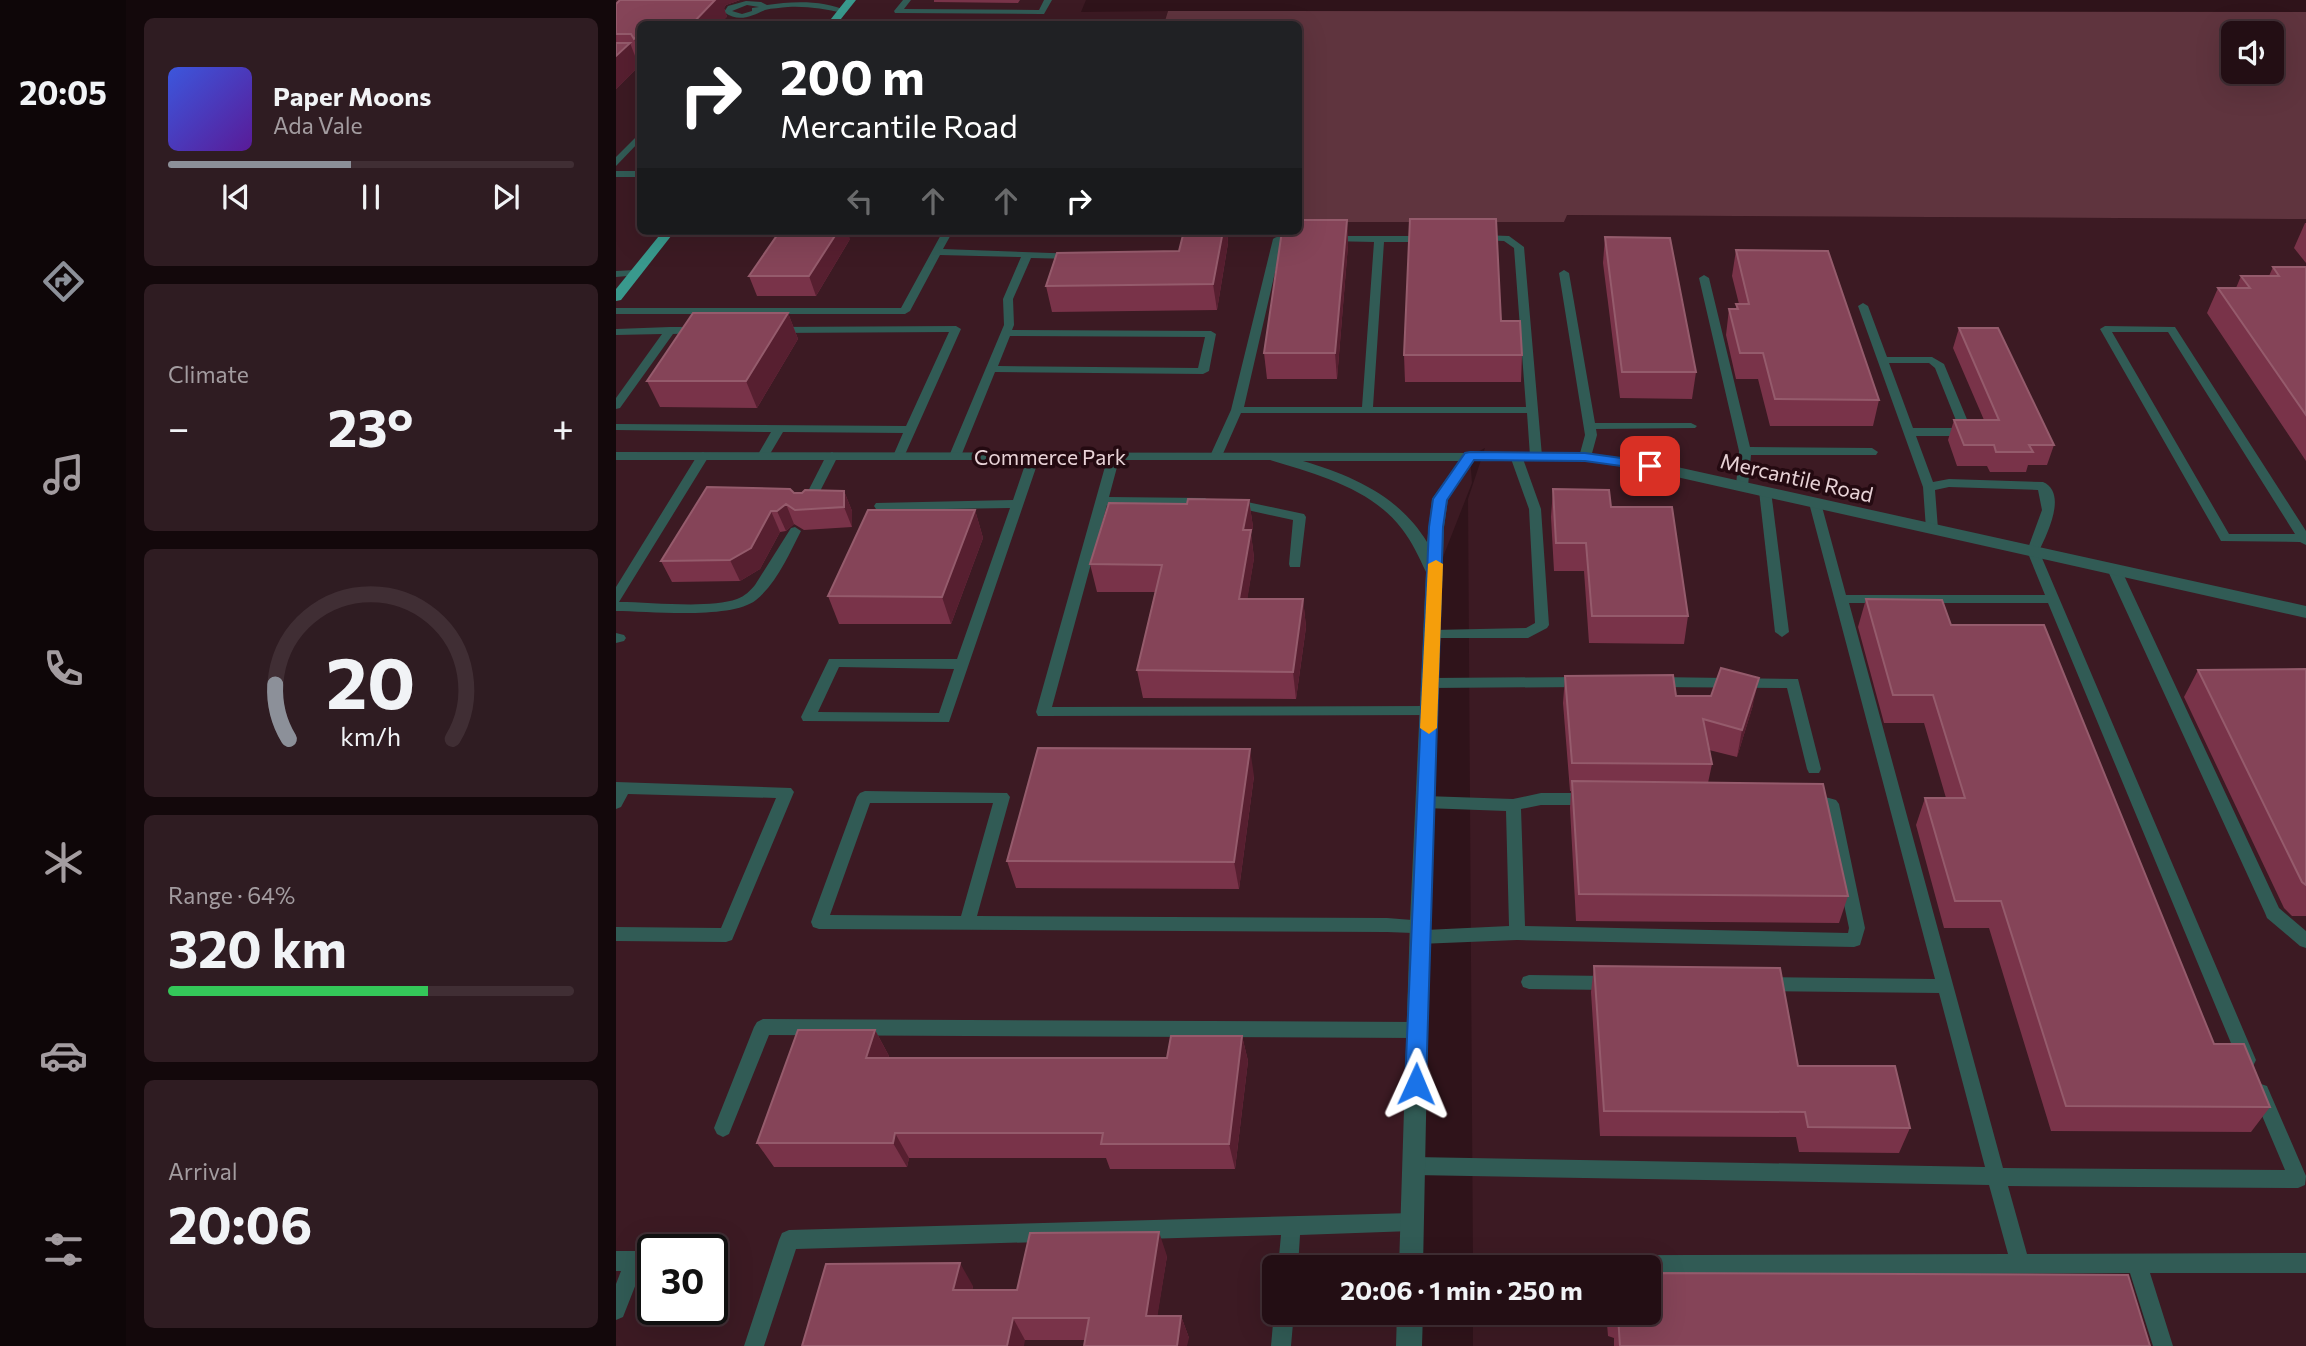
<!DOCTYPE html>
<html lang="en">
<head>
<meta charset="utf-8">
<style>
  :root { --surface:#230e14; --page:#2f1c22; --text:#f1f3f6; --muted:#a39ca0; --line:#402e34; --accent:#8c9099 }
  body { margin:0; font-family:Commissioner,sans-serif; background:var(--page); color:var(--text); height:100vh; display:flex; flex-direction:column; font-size:26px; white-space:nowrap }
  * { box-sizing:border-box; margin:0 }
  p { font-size:23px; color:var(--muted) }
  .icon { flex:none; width:38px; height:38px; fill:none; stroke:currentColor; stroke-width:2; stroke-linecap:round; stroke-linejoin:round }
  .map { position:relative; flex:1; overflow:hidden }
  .drawer { display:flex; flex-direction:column; gap:18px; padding:18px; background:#13080b; width:490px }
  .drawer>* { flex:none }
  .guide { position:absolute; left:21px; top:21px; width:665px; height:214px; border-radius:10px; box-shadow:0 7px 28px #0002,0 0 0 2px var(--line); background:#202124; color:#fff; overflow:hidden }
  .buttons { position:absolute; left:1605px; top:21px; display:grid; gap:14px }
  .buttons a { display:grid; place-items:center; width:63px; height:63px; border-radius:10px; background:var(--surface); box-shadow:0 7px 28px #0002,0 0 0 2px var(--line); font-size:35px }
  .speed { position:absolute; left:21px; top:1234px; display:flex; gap:14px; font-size:35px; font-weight:700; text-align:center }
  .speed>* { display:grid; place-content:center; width:91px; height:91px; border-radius:50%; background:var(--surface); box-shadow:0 7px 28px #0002,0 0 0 2px var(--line); line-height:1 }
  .speed .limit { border:4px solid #111; border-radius:10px; background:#fff; color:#111 }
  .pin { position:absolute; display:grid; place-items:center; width:60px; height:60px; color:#fff; margin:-30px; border-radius:14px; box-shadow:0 4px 10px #0006 }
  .me { position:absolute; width:77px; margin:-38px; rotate:1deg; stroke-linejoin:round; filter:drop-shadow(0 0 5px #0008) }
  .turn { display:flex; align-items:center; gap:24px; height:147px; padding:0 28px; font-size:32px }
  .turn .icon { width:91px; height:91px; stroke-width:2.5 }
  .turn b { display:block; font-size:49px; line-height:60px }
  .lanes { display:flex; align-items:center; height:66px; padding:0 28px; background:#0003; justify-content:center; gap:35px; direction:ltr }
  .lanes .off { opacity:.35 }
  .big { font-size:52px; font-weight:700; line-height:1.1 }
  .drawer .card { flex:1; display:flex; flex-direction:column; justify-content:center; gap:10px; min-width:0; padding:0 24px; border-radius:10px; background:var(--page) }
  .drawer .dial { align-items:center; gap:0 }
  .dial svg { height:182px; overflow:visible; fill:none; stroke:var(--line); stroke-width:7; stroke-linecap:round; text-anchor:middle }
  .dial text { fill:var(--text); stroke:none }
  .song { display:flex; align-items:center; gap:21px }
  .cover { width:84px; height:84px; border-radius:10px; background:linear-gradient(135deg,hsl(230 70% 55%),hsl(270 70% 35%)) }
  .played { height:7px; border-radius:4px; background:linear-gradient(90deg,var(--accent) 45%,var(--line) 45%) }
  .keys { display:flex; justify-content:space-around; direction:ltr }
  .heat { display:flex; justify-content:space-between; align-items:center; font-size:38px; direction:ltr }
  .charge { height:10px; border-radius:5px; background:linear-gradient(90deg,#34c759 64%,var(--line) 0) }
  .trip { position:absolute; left:646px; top:1255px; width:399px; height:70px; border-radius:10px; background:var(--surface); box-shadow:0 7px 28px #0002,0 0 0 2px var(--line); font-weight:700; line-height:70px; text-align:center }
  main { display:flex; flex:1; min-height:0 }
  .tab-bar { display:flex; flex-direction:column; width:126px; justify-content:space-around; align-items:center; background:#0e0608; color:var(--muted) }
  .tab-bar .icon { width:49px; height:49px }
  .tab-bar .on { color:var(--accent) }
  .tab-bar b { font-size:32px; color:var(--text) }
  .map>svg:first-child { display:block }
  .built { fill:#3c1a23; fill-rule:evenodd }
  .green { fill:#5f343e; fill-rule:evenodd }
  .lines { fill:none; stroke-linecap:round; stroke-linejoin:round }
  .service { fill:#315b55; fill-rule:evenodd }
  .minor { fill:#315b55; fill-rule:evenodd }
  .primary { fill:#39998d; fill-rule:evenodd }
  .wall { fill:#793349 }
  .shaded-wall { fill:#571f30 }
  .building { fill:#854458; stroke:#955b6c; stroke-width:2 }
  .route { fill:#1a73e8; stroke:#114b97; stroke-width:2 }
  .slow { fill:#f59e0b }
  .labels { text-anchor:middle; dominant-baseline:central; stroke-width:7; stroke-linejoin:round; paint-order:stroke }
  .street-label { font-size:21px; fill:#e8d3d7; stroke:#240a11 }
</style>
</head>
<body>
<main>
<nav class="tab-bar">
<b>20:05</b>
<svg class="icon on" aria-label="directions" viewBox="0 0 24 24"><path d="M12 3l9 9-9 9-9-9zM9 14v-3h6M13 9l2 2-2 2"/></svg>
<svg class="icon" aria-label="music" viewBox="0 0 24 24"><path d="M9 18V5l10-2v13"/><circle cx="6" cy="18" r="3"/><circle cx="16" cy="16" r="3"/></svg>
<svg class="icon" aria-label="phone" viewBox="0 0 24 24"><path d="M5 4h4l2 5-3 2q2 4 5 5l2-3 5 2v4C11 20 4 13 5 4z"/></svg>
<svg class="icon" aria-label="climate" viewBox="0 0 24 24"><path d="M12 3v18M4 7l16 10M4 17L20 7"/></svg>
<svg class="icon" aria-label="car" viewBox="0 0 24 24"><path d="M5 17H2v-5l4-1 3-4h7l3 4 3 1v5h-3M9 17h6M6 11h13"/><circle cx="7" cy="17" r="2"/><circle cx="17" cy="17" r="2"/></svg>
<svg class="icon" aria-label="filters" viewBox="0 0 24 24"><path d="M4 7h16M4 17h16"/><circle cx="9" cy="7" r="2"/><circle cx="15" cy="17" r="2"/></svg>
</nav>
<section class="drawer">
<div class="card">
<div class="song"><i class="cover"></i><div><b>Paper Moons</b><p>Ada Vale</p></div></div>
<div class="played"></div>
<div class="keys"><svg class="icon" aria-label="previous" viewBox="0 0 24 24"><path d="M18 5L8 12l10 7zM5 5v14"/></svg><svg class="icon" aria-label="pause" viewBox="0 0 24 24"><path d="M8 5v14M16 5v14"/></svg><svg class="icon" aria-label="next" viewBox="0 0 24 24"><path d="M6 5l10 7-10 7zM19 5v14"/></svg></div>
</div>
<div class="card"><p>Climate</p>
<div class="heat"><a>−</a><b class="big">23°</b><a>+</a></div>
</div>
<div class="card dial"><svg viewBox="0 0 100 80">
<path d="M14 69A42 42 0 1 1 86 69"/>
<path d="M14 69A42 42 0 0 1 8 45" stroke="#8c9099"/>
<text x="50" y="56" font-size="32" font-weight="700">20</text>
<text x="50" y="72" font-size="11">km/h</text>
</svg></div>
<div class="card"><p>Range · 64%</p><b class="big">320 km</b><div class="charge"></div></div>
<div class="card"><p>Arrival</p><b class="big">20:06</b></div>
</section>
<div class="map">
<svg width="1690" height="1346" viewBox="0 0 1690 1346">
  <rect width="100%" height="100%" fill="#2f131a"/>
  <path class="built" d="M0,0H470L465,12L552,11L548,24H24V231H682L683,222H948L950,215L1690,219V1346H857V1313L1032,1312V1267H857L852,499L869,448L854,456L856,483L820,575L795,1267H658V1312L794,1313L793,1346H0ZM37,1250H96V1309H37Z"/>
  <path class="green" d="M552,11L1690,12V219L951,215L948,222H683L682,24H548ZM1617,33H1656V72H1617Z"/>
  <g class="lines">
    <g class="service">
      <path d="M287,0H295L288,9L423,10L428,0H436L428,14H425L279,13L278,11Z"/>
      <path d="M130,1L145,2L151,5C176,1 208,0 231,11L227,13C209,9 191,6 172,7C165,8 156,8 149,10C135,16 123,23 108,12L112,6ZM131,5L143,7L136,8V11L126,14L116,11Z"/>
      <path d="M24,133V141L0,166V157Z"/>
      <rect x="0" y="171" width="24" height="6"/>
      <path d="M327,231H337L327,249L463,254L464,256L459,259L415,258L397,299L398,325L396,330L595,331L600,334L593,371L587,374L379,372L345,456L339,460L333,456L388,325L387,299L405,257L324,255L294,311L289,314H0V308H285ZM394,336L589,337L582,368L382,366Z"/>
      <path d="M865,235L893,236L908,247L926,456L924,459H916L914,456L911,413H625L606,456L604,459H596L594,456L615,410L657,239C664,234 682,234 689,239L684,242H666L628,407H746L758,242L712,241L710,239L715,236H810L815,239L810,242H768L757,407H910L898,248L888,241L862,240L860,238Z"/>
      <path d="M19,270L23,271V275L0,277V271Z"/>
      <path d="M948,270L953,273L979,423H1075L1081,426L1079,428L980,429L981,435L975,457L973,460H965L963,457L969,435L943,273Z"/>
      <path d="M1088,275L1093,278L1134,447L1256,448L1262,452L1260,455H1135L1132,486L1130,489H1122L1120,486L1123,451L1083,278Z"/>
      <path d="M1247,303L1252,306L1271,357H1316L1328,364L1355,429L1342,436H1300L1317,482L1333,479L1427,482C1452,493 1431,534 1423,551L1640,1060L1637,1066L1631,1068L1625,1066L1622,1060L1432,603H1233L1387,1168L1669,1170L1636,1092L1639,1086L1645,1084L1651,1086L1690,1176L1689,1185L1682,1188L1392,1186L1411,1254L1690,1253V1273H1534L1557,1346H1537L1514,1273L1032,1275V1267L785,1266L788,1259L795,1256L1392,1254L1373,1185L798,1175L791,1172L789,1166L791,1160L798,1157L1369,1167L1323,993L1149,991L1143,989L1141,984L1143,979L1149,977L1319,979L1193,503L1195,500L1199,499L1205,503L1230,595H1429L1411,551L1426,510L1422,490L1333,487L1319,490L1322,529L1316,533L1310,529L1307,487L1242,306ZM1273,363H1313L1319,368L1343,428H1297Z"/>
      <path d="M340,326L345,329L287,459H279L277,456L287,433L167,432L151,459L147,460L141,456L155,432L0,430V424L290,426L333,332L159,333L154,330L159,327Z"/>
      <path d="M1489,326L1559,327L1690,531V545L1684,542L1605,541L1484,329ZM1496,332H1552L1679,534H1613Z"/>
      <path d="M54,327H82L87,330L82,333L57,334L4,408L0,409V398L46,334L0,335V329Z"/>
      <path d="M87,452L93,456L3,602C35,602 93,609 121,599C129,596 134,591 139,585L175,528L179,527L185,531C173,554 161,583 140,600C115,620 33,611 0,611V587L81,456Z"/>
      <path d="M216,452L222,456L196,507L190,511L186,510L184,507L210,456Z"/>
      <path d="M418,452L424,456L333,722L187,721L185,717L213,659H341L394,508L264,510L260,509L258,506L260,503L397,500L412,456ZM223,667L338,669L323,713L202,712Z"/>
      <path d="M498,452L504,456L493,497L589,498L595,502L589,506L491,505L436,707L813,706L818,707L820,711L818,715L422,716L420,712L492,456Z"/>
      <path d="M900,452L906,456L925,509L933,625L931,628L912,638H812L810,635L817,630L910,628L919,623L913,509L894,456Z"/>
      <path d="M1149,487L1155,491L1173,632L1166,637L1159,632L1143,491Z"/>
      <path d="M617,499L688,514L690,517L684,567H674L673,564L677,520L613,506L611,503Z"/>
      <path d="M1498,565L1505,569L1663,908L1690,931V948L1684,946L1651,918L1649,913L1491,569Z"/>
      <path d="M0,633L8,635L10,638L8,641L0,643Z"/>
      <path d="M967,677L974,682L967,687L814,688L807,683L814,678Z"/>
      <path d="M1040,677L1182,679L1205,769L1203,773H1193L1191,769L1171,688L1040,687L1033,682Z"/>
      <path d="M0,782L175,788L178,792L116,940L110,942L0,941V927L105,928L160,798L12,794L5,807L0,809Z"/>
      <path d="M249,791L391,793L394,797L361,916L771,918L809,921L811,926L809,930L893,926L890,811L809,808L804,806L801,802L804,798L809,796L897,799L925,793H973L978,795L981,799L978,803L973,805H925L905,809L909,926L1232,933L1233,928L1208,809L1188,805L1185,801L1188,797C1197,794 1211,797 1220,800L1223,804L1249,928L1244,945L1238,947L901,940L803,944L797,942L795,937L797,933L771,932L203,929L197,927L195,922L241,797L244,793ZM254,803H377L345,916L214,915Z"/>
      <path d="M913,975L992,976L998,978L1000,983L998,988L992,990L913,989L907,987L905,982L907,977Z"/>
      <path d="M147,1019L801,1022L807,1025L810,1030L807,1035L801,1038L153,1035L113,1134L107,1137L101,1134L98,1128L138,1027L141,1022Z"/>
      <path d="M796,1213L803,1215L806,1222L803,1229L796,1231L684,1235L682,1267H662L665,1235L180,1249L148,1346H128L163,1240L166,1233L173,1230Z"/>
      <path d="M0,1251H19L26,1254L29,1261L7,1317L0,1320V1284L5,1271H0Z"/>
      <path d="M658,1312H678L675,1346H655Z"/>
    </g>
    <g class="minor">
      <path d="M0,452L969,453L1034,461L1690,606V618L1034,471L969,461H858L832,499L828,527L814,921L807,1267H783L794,921L810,572C803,557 796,542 786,529C756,489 701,474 654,460H0ZM687,461H843L816,499L811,542C783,496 737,476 687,461Z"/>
      <path d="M781,1312H807L806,1346H780Z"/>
    </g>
    <g class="primary">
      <path d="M230,0H240L221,24H211Z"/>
      <path d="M47,231H59L5,300L0,301V289Z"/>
    </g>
  </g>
  <g class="wall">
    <path d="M4,0H124L110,5L108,8L111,17L24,24V57V56L19,57L23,66L0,89V4Z"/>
    <path d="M318,0H404L402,3L318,2Z"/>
    <path d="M731,220L732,245L721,379H651L648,353Z"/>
    <path d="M1689,223H1690V263L1678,248Z"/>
    <path d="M568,231H611L612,243L601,310L436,312L430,286L563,251Z"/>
    <path d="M989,237L1080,372L1076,399L1004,398L987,263Z"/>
    <path d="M234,239L200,296H141L133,276Z"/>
    <path d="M1120,250L1263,400L1257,426H1154L1142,379H1120L1110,335L1113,309H1120V304H1123L1116,276Z"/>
    <path d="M1657,267H1690V461L1591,313L1602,288H1620L1625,276H1653Z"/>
    <path d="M172,313L182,339L141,408L44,407L31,381Z"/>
    <path d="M1343,328L1438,445L1431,465H1412L1410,472H1374L1371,466H1341L1332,440L1338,420H1368L1337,348Z"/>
    <path d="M788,355H906L905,382H789Z"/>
    <path d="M937,489L995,507L1072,616L1068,644L973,643L968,571H938L935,517Z"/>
    <path d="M228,491L236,511V527L188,530L178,524L170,531L164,532L144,569L124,581L56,582L45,561L178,493Z"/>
    <path d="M633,500L637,527L635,534L638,558L631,599H687L690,627L680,699L527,698L521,670L539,592H481L474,564L571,504Z"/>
    <path d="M359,510L367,538L335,624H223L212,596Z"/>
    <path d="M1250,599L1335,625L1598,1044L1654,1107L1635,1132L1435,1131L1373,928H1328L1300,825L1309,798H1330L1308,723H1268L1242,627Z"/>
    <path d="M1690,669V916H1676L1668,908L1568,697L1582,670Z"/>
    <path d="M949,676L1060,696L1137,705L1121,757L1093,750L1096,764L1092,783L1232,896L1223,923L960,921L954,808L955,791H954L947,703Z"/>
    <path d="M638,776L623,889L400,888L391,861Z"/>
    <path d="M978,966L1182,1066L1294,1128L1283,1153L1183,1152L1180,1137L984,1136L975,992Z"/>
    <path d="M259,1030L273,1056V1058H551L626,1036L632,1061L619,1169H494L490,1158H293L291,1167H158L141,1143Z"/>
    <path d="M551,1256L541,1316H565L573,1338L469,1340H409L186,1346L357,1286L356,1290H401Z"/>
    <path d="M990,1312H1032L1534,1346H998V1338L992,1336Z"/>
  </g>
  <g class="shaded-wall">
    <path d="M99,0H124L110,5L108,8L111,17L104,24H76Z"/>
    <path d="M24,33V56L18,39Z"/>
    <path d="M14,43L23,66L0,89V56Z"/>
    <path d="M731,220L732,245L721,379L719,353Z"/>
    <path d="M222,231H232L234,239L200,296L193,276Z"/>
    <path d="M607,231H611L612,243L601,310L597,284Z"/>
    <path d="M172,313L182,339L141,408L130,381Z"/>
    <path d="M228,491L236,511V527L228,507Z"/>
    <path d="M633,500L637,527L635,534L638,558L627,626L623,599L627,530Z"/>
    <path d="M170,504L178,524L170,531L161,511Z"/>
    <path d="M359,510L367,538L335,624L326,597Z"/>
    <path d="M155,511L164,532L144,569L124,581L114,560Z"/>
    <path d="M687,599L690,627L680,699L677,672Z"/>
    <path d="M1143,678L1137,705L1121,757L1126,730Z"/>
    <path d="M634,749L638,776L623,889L618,862Z"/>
    <path d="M259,1030L273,1056L265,1083L250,1058Z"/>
    <path d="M626,1036L632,1061L619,1169L613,1144Z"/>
    <path d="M279,1133L293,1158L291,1167L277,1143Z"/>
    <path d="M543,1232L551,1256L538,1338L530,1316Z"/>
    <path d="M344,1263L357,1286L351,1313L337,1290Z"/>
    <path d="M565,1316L573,1338L571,1346H561Z"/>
    <path d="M397,1318L409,1340L408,1346H391Z"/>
  </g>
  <g class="building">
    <path d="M4,0H99L76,24H24V33L18,39L15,34H0V4Z"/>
    <path d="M0,43H14L0,56Z"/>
    <path d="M794,219H880L885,321H904L906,355H788Z"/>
    <path d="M682,220H731L719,353H648L666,231H682Z"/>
    <path d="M164,231H222L193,276H133Z"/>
    <path d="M568,231H607L597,284L430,286L441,253L563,251Z"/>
    <path d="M989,237L1054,238L1080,372H1006Z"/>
    <path d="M1120,250L1212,251L1263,400L1159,399L1147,353H1124L1113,309H1122L1120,304H1133Z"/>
    <path d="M1657,267H1690V415L1602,288H1634L1625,276H1663Z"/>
    <path d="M77,313H172L130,381H31Z"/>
    <path d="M1343,328H1382L1438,445H1413L1417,452H1380L1378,445H1348L1338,420H1383Z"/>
    <path d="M91,487L174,489L178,493H186L189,490L228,491V507L179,510L170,504L161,511H155L135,548L114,560L45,561Z"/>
    <path d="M937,489L993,490L995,507H1056L1072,616H976L970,543H940Z"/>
    <path d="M572,499L633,500L627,530H635L623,599H687L677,672L521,670L546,565L474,564L493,503L571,504Z"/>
    <path d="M252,510H359L326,597L212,596Z"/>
    <path d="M1250,599L1326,600L1335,625H1428L1598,1044H1628L1654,1107L1450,1106L1385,901H1339L1309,798H1349L1317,695H1277Z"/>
    <path d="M1105,668L1143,678L1126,730L1087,719L1096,764L956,763L949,676L1057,675L1060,696H1095Z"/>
    <path d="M1690,669V885L1686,882L1582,670Z"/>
    <path d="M422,748L634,749L618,862L391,861Z"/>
    <path d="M956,781L1207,784L1232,896L963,894Z"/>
    <path d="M978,966L1164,968L1182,1066H1279L1294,1128L1192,1127L1189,1112L988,1111Z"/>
    <path d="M182,1030H259L250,1058H551L555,1036H626L613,1144H485L487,1133H279L277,1143H141Z"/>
    <path d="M543,1232L530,1316H565L561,1346H468L473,1318H397L391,1346H186L210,1264L344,1263L337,1290H401L414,1233Z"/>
    <path d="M1032,1273L1512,1275L1534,1346H1004L1002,1316L996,1314V1312H1032Z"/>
  </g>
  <path class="route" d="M854,452L969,453L1034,462L1041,466L1034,470L969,461L858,460L831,500L827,527L810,1084L807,1091L800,1094L792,1091L789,1084L813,527L817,499L849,453Z"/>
  <path class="slow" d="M820,560L827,564L821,728L813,734L804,728L812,564Z"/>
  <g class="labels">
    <g class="street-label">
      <text x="434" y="456">Commerce Park</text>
      <text transform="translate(1181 477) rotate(13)">Mercantile Road</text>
    </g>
  </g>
</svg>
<div class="buttons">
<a><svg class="icon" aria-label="sound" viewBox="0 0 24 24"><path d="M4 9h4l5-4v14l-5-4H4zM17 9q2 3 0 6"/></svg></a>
</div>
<div class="speed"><div class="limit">30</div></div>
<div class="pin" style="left:1034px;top:466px;background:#d93025"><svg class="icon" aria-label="arrive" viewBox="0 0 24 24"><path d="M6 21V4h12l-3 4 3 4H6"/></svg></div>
<svg class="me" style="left:800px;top:1084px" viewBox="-20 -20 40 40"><path d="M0-17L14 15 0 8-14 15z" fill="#1a73e8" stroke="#fff" stroke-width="4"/></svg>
<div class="trip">20:06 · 1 min · 250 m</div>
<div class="guide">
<div class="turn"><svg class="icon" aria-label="right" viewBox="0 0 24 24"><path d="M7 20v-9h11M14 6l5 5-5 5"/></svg><div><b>200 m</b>Mercantile Road</div></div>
<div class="lanes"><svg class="icon off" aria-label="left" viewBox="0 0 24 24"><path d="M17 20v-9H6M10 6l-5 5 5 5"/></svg><svg class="icon off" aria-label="ahead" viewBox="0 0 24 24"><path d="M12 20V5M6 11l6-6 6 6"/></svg><svg class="icon off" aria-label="ahead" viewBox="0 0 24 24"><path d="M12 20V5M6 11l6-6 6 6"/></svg><svg class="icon" aria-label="right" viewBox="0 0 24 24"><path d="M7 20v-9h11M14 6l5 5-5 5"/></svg></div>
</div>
</div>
</main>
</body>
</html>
